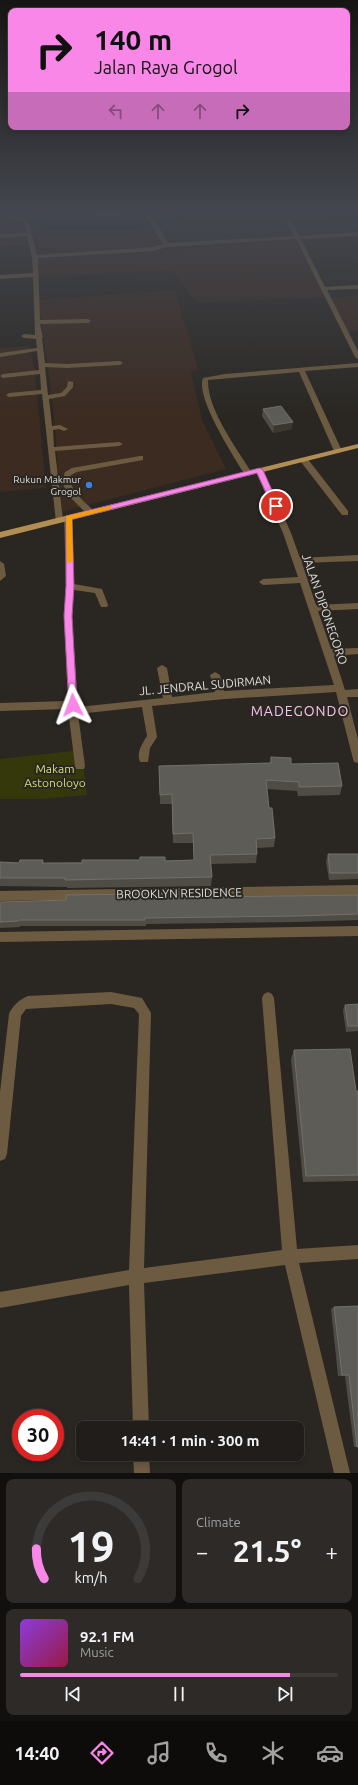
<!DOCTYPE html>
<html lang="en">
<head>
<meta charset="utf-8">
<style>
  :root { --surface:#201d1a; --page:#2d2a27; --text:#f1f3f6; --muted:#a2a2a2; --line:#3d3b39; --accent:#f987e8 }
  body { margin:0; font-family:Ubuntu,sans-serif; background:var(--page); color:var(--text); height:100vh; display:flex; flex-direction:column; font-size:15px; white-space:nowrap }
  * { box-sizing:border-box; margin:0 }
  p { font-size:13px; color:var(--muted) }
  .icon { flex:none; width:22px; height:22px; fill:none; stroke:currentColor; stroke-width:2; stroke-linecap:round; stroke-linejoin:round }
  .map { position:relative; height:1473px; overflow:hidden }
  .details { display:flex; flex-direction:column; gap:6px; padding:6px; background:#12100e; flex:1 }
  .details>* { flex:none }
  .top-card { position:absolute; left:8px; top:8px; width:342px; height:122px; border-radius:8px; box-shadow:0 2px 6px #0003,0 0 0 1px var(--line); background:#f987e8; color:#111; overflow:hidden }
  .speed { position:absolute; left:12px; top:1409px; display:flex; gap:8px; font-size:20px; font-weight:700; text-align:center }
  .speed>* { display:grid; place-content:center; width:52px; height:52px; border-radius:50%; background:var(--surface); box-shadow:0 2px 6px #0003,0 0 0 1px var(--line); line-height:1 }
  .speed .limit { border:6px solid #d22; background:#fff; color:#111 }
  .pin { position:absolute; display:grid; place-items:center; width:34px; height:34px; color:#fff; margin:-17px; border:2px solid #fff; border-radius:50%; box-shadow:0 1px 4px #0007 }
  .me { position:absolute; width:44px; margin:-22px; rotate:357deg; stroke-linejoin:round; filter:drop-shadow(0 0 3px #0008) }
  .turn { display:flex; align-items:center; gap:14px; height:84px; padding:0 20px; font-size:18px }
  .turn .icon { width:52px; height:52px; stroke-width:2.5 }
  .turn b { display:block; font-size:28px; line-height:34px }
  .lanes { display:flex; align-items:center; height:38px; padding:0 20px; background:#0003; justify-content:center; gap:20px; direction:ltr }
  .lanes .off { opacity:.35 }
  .big { font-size:30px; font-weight:600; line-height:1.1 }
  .details .tile { flex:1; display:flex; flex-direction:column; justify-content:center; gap:6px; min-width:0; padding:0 14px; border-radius:8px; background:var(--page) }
  .details .dial { align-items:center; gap:0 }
  .dial svg { height:104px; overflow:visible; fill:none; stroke:var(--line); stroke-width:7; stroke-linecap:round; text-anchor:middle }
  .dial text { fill:var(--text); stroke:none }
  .song { display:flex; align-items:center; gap:12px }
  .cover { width:48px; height:48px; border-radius:6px; background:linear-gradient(135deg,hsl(270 70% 55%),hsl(340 70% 35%)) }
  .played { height:4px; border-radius:2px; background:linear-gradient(90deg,var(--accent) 85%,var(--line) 85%) }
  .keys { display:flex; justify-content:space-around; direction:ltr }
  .heat { display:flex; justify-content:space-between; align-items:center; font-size:22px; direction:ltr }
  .details .tiles { flex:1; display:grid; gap:6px; grid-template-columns:1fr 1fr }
  .tile:last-child { grid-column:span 2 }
  .trip { position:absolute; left:76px; top:1421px; width:228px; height:40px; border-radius:8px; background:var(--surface); box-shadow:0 2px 6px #0003,0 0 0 1px var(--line); font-weight:600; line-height:40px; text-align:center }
  .menu { display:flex; height:64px; justify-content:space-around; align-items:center; background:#0d0c0a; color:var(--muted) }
  .menu .icon { width:28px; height:28px }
  .menu .on { color:var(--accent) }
  .menu b { font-size:18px; color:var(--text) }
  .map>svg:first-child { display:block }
  .industrial { fill:#3b2b21 }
  .green { fill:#35380b }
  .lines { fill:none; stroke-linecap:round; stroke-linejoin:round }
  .river { fill:#001722; fill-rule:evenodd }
  .minor { fill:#6c5b40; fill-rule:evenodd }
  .major { fill:#b18e54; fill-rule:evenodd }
  .wall { fill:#4f4c46 }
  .shaded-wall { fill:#3a3731 }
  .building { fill:#5e5c56; stroke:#72706a }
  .route { fill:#f987e8; stroke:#a25897 }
  .slow { fill:#f59e0b }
  .shop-dot { fill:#3f7fe0; stroke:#2a2722; stroke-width:1.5 }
  .labels { text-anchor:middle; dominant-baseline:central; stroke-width:4; stroke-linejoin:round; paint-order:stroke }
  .far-poi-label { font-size:10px; fill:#dfddd9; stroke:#2a2722; text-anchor:end }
  .street-label { font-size:12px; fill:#dfddd9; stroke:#2a2722 }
  .park-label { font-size:12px; fill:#d3de74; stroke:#2a2722 }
  .quarter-label { font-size:14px; letter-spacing:1px; fill:#f8c4ee; stroke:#2a2722 }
</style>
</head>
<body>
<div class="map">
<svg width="358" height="1473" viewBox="0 0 358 1473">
  <rect width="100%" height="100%" fill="#2a2722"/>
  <g class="industrial">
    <path d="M0,217L23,223L26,245L0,247Z"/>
    <path d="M156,230L159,244L150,247L39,255L37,236Z"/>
    <path d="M295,240L326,297L197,303L172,270L40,277L38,259Z"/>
    <path d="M175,290L198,369L191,372L202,420L226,469L61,512L55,428L48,365L38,300Z"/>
    <path d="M358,296V331L344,332L328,298Z"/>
    <path d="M30,346L35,373L46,488L0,492V348Z"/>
  </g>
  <path class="green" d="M81,750L87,795L41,799H0V759Z"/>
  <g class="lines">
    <g class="river">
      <path d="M11,211H31L50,222L144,221L162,217L174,211H191C173,236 76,230 47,230C43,229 13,213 11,211Z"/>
      <path d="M305,211H343L358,214V222L331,216L306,214Z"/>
    </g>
    <g class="minor">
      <path d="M0,211L28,220L37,255L153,247L163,244L152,225L142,213L109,216L64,213L62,211L109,212L145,211L157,224L168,243L294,236L286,221L289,219L292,221L299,236L358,232V236L301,239L325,287L358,285V289L327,290L358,351V359L355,357L296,239L167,247L154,251L38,258L40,320L88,319L91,321L88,323L40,324L43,337L42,338L45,363L67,364L120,361L123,363L120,365L67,368L45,367L48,395L61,393L67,387L68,381L73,382V387L65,396L49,399L52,426L60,425L68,429L64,431L59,429L53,430L54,447L119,442L123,444L119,446L55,451L63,520L59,522H56L42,394L9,397L6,395L9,393L41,390L40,374L3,378L0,376L3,374L39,370L37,351L0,357V353L37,348L36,339L24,338L21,336L24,334L35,335L33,277L0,279V275L33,273L32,257L27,236L0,238V234L26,233L24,222L0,214Z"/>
      <path d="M358,363V367L305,371L342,451L338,453L334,451L299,372L208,380C207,409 237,449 252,473L251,475H245C234,457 195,397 203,378L225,374Z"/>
      <path d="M140,456H143V460L77,472L71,475C68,490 83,500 93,510V514H87L68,495L62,482L65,472L72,468Z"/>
      <path d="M301,458H307L348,511V515H342L301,462Z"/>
      <path d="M256,468H259L263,470L291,533L300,558L358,555V561L302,563L316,605L358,603V609L318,611L331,649L358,648V654L334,656L345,690L358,689V697H347L358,739V763L354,762L353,759L336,692L225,699L152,706L157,737L150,748L148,762H140C136,753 142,744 147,736L142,707L78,714L85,766L84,769H76L75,766L68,709L0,711V703L68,701L64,617L66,586L64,517L68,515L72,517L74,584L102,589L108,605L107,607H101L95,593L74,590L72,617L78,707L163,698L157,668L162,665L167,668L172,697L215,692L210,675L215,672L220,675L224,691L334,685L300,583L263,585L259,582L263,579L298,577L283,533L255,470Z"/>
      <path d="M0,561L4,564L6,576L0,581Z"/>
      <path d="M358,885V895L0,901V891Z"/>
      <path d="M358,926V936L0,942V932Z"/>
      <path d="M111,992L142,998L151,1013L144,1268L282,1250L262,998L264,994L268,992L272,994L274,998L297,1249L358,1245V1259L299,1263L350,1473H334L285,1265L144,1283L149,1428H133L129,1285L0,1308V1292L129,1270L139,1014L134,1008L111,1004L26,1009L21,1016L7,1154L5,1159L0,1161V1092L9,1014C13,1005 19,1000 28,996Z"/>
      <path d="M133,1454H149L150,1473H134Z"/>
    </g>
    <path class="major" d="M358,444V448L0,538V532Z"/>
  </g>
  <g class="wall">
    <path d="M263,409L292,429L273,433L262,416Z"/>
    <path d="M271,757L291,764L342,786L340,795L298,796L297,791L267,789L269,808L275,838L274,847L257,848V854L256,863L211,864L212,877L211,886L67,888V887L0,886V862L19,863L43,860L44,863L194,860L193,843H173L172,804H160L159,766L270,763Z"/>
    <path d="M328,854H358V879L329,880L326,861Z"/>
    <path d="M358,895V920L296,922L146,924V926H20V927L0,928V902L214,897Z"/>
    <path d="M358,1004V1031L346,1032L343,1010L345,1005Z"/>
    <path d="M294,1050L356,1091H358V1181L303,1182L291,1059Z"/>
    <path d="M358,1306V1447H354L345,1376H338L331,1309L334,1307Z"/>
  </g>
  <path class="shaded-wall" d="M293,422L292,429L273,433L274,425Z"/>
  <g class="building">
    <path d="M281,406L293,422L274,425L263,409Z"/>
    <path d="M271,757L291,758V764L338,763L342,786L299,787V782L266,780L269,808H272L275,838L256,839L257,854L210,855L212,877L65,880V878H0V862L19,863L20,860H43L42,863H82V860H140V857H165V861L194,860L193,833L173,834L172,794L160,795L159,766L271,763Z"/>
    <path d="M328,854H358V873H330Z"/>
    <path d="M212,893L214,897L358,895V914L298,916L145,918V920H19L18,921L0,922V902L66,900V895Z"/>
    <path d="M358,1004V1026H348L345,1005Z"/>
    <path d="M350,1049L356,1091H358V1175L306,1176L294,1050Z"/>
    <path d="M358,1306V1447H357L349,1375H342L334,1307Z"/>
  </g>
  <linearGradient id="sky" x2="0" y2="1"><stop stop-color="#171513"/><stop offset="0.51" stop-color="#44474f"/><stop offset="1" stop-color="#44474f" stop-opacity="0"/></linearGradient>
  <rect width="358" height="417" fill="url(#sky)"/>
  <path class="route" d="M260,468L263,470L279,506L278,508L272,506L257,473L72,519L74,586L72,616L77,705L73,708L69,707L64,616L66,586V516Z"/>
  <path class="slow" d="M109,506H111V509L72,519L73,561L69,563L67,562L66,516Z"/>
  <circle class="shop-dot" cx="89" cy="485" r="4"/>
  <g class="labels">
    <g class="far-poi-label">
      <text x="81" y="479">Rukun Makmur<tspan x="81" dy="12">Grogol</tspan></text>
    </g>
    <g class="street-label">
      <text transform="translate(325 609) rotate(71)">JALAN DIPONEGORO</text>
      <text transform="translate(205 685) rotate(-5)">JL. JENDRAL SUDIRMAN</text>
      <text transform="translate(179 893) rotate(-1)">BROOKLYN RESIDENCE</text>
    </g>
    <g class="park-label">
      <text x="55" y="768">Makam<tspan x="55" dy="14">Astonoloyo</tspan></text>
    </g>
    <g class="quarter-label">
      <text x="300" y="711">MADEGONDO</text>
    </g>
  </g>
</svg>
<div class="speed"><div class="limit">30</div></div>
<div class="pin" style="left:276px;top:506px;background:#d93025"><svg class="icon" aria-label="arrive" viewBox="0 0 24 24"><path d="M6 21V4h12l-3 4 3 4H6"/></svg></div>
<svg class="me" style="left:73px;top:705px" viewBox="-20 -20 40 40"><path d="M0-17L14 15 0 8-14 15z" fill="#f987e8" stroke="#fff" stroke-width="4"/></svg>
<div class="trip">14:41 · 1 min · 300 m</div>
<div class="top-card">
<div class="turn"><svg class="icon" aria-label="right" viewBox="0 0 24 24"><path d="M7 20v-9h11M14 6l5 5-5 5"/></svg><div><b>140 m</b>Jalan Raya Grogol</div></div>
<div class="lanes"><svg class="icon off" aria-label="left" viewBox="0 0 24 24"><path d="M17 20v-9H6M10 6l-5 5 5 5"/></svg><svg class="icon off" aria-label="ahead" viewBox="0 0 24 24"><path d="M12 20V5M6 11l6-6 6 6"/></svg><svg class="icon off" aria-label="ahead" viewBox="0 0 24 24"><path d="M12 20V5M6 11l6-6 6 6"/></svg><svg class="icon" aria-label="right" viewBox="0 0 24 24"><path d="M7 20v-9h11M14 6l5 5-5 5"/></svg></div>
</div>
</div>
<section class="details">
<div class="tiles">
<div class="tile dial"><svg viewBox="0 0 100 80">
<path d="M14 69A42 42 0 1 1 86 69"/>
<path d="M14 69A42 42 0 0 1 8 46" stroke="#f987e8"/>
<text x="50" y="56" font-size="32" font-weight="700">19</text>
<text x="50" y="72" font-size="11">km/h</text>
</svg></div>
<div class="tile"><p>Climate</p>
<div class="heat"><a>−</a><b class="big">21.5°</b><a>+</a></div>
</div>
<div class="tile">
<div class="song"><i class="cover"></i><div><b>92.1 FM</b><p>Music</p></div></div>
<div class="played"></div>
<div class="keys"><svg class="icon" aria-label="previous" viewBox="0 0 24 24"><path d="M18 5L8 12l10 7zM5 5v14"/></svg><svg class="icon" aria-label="pause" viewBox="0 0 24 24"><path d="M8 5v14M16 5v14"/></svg><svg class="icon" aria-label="next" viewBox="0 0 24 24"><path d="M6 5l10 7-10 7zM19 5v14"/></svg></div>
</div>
</div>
</section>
<nav class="menu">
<b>14:40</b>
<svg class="icon on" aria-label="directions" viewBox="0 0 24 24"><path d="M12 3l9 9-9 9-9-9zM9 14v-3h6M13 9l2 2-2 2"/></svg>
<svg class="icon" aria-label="music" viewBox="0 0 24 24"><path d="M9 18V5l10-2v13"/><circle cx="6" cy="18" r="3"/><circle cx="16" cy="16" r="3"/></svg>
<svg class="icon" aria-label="phone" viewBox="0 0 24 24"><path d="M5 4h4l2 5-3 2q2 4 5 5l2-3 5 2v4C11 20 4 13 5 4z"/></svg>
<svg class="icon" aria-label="climate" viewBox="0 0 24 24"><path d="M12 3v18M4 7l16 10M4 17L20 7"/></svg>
<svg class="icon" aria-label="car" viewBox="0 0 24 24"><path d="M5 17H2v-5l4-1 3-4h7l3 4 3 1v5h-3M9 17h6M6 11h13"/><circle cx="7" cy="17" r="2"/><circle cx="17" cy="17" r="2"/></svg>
</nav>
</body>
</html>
